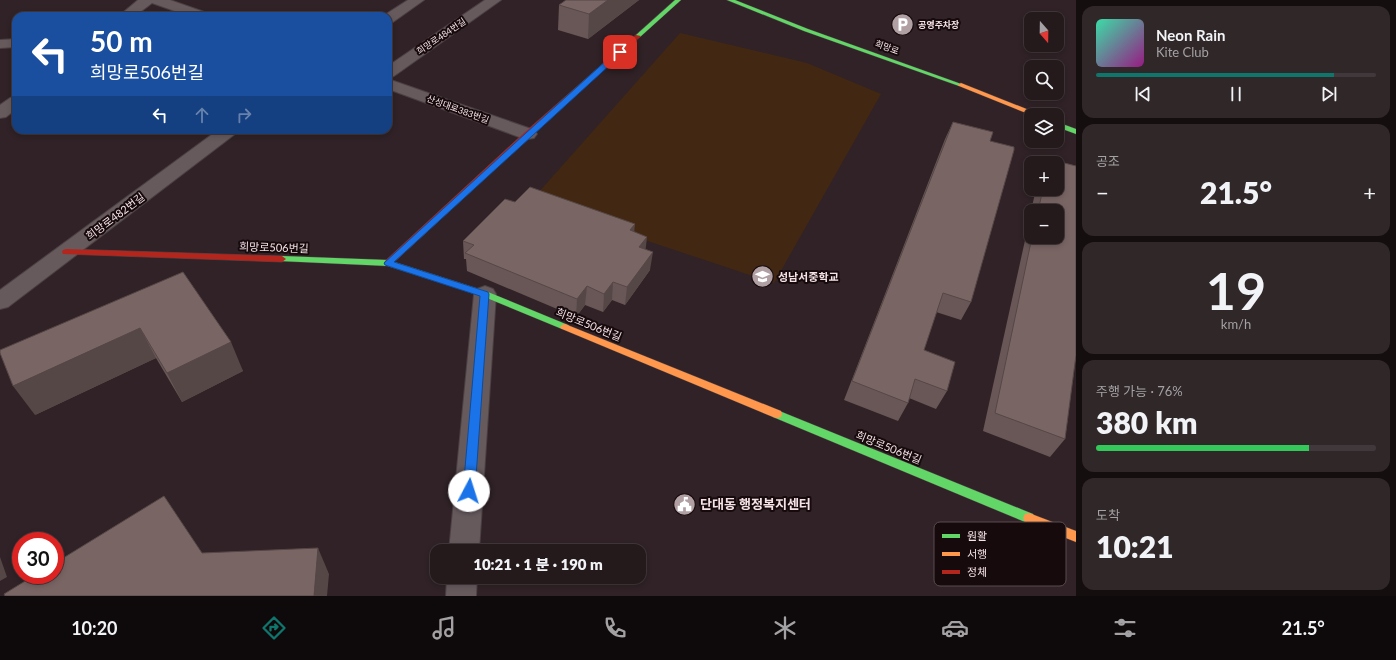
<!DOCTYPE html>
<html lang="ko">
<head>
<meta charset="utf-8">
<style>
  :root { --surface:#241a1c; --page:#302729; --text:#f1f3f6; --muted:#a3a1a3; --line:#41383b; --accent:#0f766e }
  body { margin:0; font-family:Lato,"Noto Sans KR",sans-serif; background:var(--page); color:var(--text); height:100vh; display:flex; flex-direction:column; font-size:15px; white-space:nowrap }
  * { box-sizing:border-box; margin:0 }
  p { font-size:13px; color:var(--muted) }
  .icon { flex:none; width:22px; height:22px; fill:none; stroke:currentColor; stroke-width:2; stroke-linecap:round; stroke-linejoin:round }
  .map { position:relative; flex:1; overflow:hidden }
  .sheet { display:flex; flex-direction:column; gap:6px; padding:6px; background:#140e0f; width:320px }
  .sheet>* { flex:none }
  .top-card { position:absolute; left:12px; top:12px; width:380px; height:122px; border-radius:12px; box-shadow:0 2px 6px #0003,0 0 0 1px var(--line); background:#1a4fa0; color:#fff; overflow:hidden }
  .needle { width:26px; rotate:160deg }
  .controls { position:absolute; left:1024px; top:12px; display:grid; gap:8px }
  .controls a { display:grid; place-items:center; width:40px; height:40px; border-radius:8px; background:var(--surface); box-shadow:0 2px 6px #0003,0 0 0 1px var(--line); font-size:20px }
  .speed { position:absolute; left:12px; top:532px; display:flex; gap:8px; font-size:20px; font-weight:700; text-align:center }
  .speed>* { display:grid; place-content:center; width:52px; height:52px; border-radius:50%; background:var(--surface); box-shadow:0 2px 6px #0003,0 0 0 1px var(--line); line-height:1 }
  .speed .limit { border:6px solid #d22; background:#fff; color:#111 }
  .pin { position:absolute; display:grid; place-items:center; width:34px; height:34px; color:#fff; margin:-17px; border-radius:8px; box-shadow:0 2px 6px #0006 }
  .me { position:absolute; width:44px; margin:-22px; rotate:5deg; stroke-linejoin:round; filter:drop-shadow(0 0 3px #0008) }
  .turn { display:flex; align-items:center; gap:14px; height:84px; padding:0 12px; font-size:18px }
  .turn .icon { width:52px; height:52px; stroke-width:2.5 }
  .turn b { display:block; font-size:28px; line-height:34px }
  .lanes { display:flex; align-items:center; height:38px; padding:0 12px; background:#0003; justify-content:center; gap:20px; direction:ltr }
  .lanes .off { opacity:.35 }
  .big { font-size:30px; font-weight:800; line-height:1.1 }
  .sheet .tile { flex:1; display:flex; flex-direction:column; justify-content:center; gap:6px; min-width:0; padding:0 14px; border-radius:12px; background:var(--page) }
  .sheet .dial { align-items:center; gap:0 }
  .dial b { font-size:52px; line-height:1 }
  .song { display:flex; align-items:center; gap:12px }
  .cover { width:48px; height:48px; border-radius:6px; background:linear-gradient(135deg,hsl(160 70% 55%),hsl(310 70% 35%)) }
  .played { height:4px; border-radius:2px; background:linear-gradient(90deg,var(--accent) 85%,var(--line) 85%) }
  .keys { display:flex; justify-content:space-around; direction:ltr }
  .heat { display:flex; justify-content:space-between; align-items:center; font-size:22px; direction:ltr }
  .charge { height:6px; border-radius:3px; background:linear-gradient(90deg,#34c759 76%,var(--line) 0) }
  .trip { position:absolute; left:430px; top:544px; width:216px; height:40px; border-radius:12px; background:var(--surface); box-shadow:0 2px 6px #0003,0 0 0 1px var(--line); font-weight:800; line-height:40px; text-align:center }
  .menu { display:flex; height:64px; justify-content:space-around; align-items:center; background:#0e0a0b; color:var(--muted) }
  .menu .icon { width:28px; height:28px }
  .menu .selected { color:var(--accent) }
  .menu b { font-size:18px; color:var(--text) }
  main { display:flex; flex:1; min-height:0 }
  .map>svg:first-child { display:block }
  .green { fill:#422812 }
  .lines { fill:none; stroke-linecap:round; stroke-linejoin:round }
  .street-casing { stroke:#4c3f43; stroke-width:2 }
  .fast-casing { stroke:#4c3f43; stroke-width:1 }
  .slow-casing { stroke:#4c3f43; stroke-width:1 }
  .jam-casing { stroke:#4c3f43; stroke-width:1 }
  .street { fill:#665a5d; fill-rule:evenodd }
  .fast { fill:#63d668; fill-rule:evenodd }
  .slow { fill:#ff974d; fill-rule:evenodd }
  .jam { fill:#b3261e; fill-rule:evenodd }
  .wall { fill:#685756 }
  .shaded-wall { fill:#554746 }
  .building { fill:#796564; stroke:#554746 }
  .route { fill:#1a73e8; stroke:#114b97 }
  .labels { text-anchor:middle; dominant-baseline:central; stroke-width:4; stroke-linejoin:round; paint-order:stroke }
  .far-poi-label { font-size:9px; font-weight:bold; fill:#f5e2e6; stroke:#160a0d; text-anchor:start }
  .far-street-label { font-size:9px; fill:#f5e2e6; stroke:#160a0d }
  .street-label { font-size:11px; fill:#f5e2e6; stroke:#160a0d }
  .poi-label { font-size:11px; font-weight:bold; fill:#f5e2e6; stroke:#160a0d; text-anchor:start }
  .near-poi-label { font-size:13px; font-weight:bold; fill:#f5e2e6; stroke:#160a0d; text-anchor:start }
  .key { fill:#160a0d; stroke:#594b4e; stroke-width:1 }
  .key-label { font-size:11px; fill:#f5e2e6 }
</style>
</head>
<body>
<main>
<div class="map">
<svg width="1076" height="596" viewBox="0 0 1076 596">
  <rect width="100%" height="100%" fill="#302226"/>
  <path class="green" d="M680,33L807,63L881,94L774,283L530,202Z"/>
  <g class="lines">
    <defs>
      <g id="street">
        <path d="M138,0H170L207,13L209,16H189L152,3L135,16H119Z"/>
        <path d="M408,0H424L393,22L388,23V16H383Z"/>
        <path d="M485,0H501L394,76L388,78V66Z"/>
        <path d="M16,39V47L0,48V40Z"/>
        <path d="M388,79L534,130L537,134L534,138L528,139L522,138L388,89Z"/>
        <path d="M16,96V109L6,117L0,118V105L10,98Z"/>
        <path d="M218,130H238L235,134L8,307L0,309V290Z"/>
        <path d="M485,286L493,289L496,294L479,551H449L474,294L477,289Z"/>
        <path d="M447,577H477L476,596H446Z"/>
      </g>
      <g id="fast">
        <path d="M675,0H681L640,37H636V35Z"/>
        <path d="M727,0H735L808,29L964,85L959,86L804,31Z"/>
        <path d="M1057,122L1076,129V134L1057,127Z"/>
        <path d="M282,256L388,260L488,292L568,325L570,327L568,329H562L482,296L388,266L279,261L278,259L279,257Z"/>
        <path d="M777,410L1033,514L1035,518L1033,522L1029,523L1025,522L773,417L772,414L773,411Z"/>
      </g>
      <g id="slow">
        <path d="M961,83L1039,114L1040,115H1031L959,86L958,85Z"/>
        <path d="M565,324L781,411L782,414L781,417L777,418L773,417L562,329L560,327L562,325Z"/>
        <path d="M1029,513L1076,531V542L1025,522L1023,518L1025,514Z"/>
      </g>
      <g id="jam">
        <path d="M636,35L641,36L531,136L391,265H385L384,263L385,261L525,132Z"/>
        <path d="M66,249L282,256L286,259L282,262L63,254L62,252L63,250Z"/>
      </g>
    </defs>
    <use href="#street" class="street-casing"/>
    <use href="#fast" class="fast-casing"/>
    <use href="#slow" class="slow-casing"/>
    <use href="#jam" class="jam-casing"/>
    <use href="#street" class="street"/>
    <use href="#fast" class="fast"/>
    <use href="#slow" class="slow"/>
    <use href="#jam" class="jam"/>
  </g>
  <g class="wall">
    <path d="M566,0H639L588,39L558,30L559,5Z"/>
    <path d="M953,122L990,141L971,302L961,320L936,312L924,350L947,391L936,409L909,398L908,403L898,421L844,400L945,139Z"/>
    <path d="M1049,159L1076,166V355L1065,439L1050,457L983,431L1031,213V237H1057V211H1031L1036,189H1057V163H1047Z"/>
    <path d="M515,202L634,232L645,249L650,270L625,305L612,300L603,312L585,305L576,317L467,271L466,259H464L463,241Z"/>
    <path d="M183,272L243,371L182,402L156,358L35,415Z"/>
  </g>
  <g class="shaded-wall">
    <path d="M608,0H639L588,39L589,14Z"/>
    <path d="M635,224L633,243L630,230Z"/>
    <path d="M647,237L645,255L639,247Z"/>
    <path d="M653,252L650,270L625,305L627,287Z"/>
    <path d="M613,282L612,300L603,312L604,294Z"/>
    <path d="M587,286L585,305L576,317L577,299Z"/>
    <path d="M140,328L156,358L35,415L13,386Z"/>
    <path d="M231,342L243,371L182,402L167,373Z"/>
    <path d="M318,548L329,574L327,596H314Z"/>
    <path d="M0,557L7,577L0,581Z"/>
  </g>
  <g class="building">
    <path d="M566,0H608L589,14L559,5Z"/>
    <path d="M953,122L993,132L990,141L1014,147V150L971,302L943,293L924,350L955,362L947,391L915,379L908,403L852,381Z"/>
    <path d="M1049,159L1076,166V355L1065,439L995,413L1032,237H1057V211H1038L1043,189H1057V163H1048Z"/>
    <path d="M530,187L635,224L630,230L647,237L639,247L653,252L627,287L613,282L604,294L587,286L577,299L465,253L474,245L463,241L505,199L515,202Z"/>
    <path d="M183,272L231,342L167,373L140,328L13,386L0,353V350Z"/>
    <path d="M164,496L202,553L318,548L314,596H5L4,594L35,575H55V563Z"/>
  </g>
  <path class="route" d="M618,50L624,52L394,262L488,292L489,294L475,491L473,494L469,496L465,494L463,491L480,296L385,265L384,263L526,133Z"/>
  <defs>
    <symbol id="parking-disc" viewBox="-11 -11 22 22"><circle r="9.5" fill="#b09fa3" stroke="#160a0d"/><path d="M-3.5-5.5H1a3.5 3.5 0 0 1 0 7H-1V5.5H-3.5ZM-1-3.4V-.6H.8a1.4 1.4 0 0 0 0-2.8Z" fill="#fff"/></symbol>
    <symbol id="school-disc" viewBox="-11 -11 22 22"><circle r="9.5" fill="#b09fa3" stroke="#160a0d"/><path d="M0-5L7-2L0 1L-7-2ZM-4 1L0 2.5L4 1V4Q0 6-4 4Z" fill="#fff"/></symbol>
    <symbol id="civic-disc" viewBox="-11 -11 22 22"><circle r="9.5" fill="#b09fa3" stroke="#160a0d"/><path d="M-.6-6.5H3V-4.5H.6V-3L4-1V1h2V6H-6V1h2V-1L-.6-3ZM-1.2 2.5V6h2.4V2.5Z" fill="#fff"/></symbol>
  </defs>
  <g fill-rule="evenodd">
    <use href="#parking-disc" x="890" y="12" width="25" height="25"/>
    <use href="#school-disc" x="750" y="264" width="25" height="25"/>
    <use href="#civic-disc" x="672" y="492" width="25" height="25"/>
  </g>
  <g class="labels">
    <g class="far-poi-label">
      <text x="918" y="24">공영주차장</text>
    </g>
    <g class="far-street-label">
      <text transform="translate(441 36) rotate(-34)">희망로484번길</text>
      <text transform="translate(887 47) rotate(20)">희망로</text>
      <text transform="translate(458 109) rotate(20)">산성대로383번길</text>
    </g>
    <g class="street-label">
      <text transform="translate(115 216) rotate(-37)">희망로482번길</text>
      <text transform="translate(274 247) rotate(2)">희망로506번길</text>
      <text transform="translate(589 324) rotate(22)">희망로506번길</text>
      <text transform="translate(889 447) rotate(22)">희망로506번길</text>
    </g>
    <g class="poi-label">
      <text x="778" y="276">성남서중학교</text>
    </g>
    <g class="near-poi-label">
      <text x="700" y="504">단대동 행정복지센터</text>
    </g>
  </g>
  <rect x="934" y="522" width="132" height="64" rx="6" class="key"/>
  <rect x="942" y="534" width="18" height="4" fill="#63d668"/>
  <rect x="942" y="552" width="18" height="4" fill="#ff974d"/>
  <rect x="942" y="570" width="18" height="4" fill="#b3261e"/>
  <g class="key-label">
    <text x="967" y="540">원활</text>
    <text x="967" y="558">서행</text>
    <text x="967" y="576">정체</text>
  </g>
</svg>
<div class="controls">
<a><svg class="needle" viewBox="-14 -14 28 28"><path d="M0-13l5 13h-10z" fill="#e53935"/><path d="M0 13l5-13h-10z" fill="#a3a1a3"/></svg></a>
<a><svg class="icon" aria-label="search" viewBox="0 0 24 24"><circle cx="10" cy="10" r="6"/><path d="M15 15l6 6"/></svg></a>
<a><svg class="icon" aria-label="layers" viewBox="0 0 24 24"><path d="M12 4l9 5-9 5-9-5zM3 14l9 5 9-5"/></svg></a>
<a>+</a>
<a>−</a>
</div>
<div class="speed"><div class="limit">30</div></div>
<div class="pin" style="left:620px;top:52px;background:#d93025"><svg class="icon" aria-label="arrive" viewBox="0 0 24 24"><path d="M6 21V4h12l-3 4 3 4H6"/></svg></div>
<svg class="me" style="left:469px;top:491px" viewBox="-20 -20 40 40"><circle r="19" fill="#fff"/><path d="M0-13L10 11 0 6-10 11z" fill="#1a73e8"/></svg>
<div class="trip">10:21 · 1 분 · 190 m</div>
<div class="top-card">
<div class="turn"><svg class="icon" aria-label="left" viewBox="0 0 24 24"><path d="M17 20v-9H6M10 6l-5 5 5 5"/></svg><div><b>50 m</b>희망로506번길</div></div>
<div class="lanes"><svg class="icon" aria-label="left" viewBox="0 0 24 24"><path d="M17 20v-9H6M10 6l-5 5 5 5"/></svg><svg class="icon off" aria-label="ahead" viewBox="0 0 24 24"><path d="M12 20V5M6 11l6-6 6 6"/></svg><svg class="icon off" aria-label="right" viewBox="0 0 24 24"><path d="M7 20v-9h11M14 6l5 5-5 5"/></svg></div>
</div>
</div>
<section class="sheet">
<div class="tile">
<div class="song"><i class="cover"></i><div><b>Neon Rain</b><p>Kite Club</p></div></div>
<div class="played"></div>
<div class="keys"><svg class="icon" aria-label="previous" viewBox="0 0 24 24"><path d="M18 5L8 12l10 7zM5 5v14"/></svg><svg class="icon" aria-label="pause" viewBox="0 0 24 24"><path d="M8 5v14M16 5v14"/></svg><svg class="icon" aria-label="next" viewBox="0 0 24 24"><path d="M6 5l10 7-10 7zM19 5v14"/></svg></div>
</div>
<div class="tile"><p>공조</p>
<div class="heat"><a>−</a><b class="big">21.5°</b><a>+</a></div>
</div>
<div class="tile dial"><b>19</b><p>km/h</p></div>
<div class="tile"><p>주행 가능 · 76%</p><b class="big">380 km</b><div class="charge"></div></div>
<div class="tile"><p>도착</p><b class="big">10:21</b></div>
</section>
</main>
<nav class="menu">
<b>10:20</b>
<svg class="icon selected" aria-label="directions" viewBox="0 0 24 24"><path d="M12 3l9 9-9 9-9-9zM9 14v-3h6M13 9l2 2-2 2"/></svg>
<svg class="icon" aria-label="music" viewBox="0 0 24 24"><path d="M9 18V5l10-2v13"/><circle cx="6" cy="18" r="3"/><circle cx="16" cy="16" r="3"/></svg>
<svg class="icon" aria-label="phone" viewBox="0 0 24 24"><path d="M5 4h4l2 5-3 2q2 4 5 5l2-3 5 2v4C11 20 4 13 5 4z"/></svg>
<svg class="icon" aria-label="climate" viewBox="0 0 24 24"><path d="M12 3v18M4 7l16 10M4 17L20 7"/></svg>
<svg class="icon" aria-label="car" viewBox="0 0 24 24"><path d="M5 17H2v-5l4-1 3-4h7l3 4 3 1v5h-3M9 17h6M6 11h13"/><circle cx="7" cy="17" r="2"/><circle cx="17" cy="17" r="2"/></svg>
<svg class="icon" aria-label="filters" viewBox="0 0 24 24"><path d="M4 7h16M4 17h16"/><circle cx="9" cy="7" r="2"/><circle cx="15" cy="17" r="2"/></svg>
<b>21.5°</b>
</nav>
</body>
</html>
